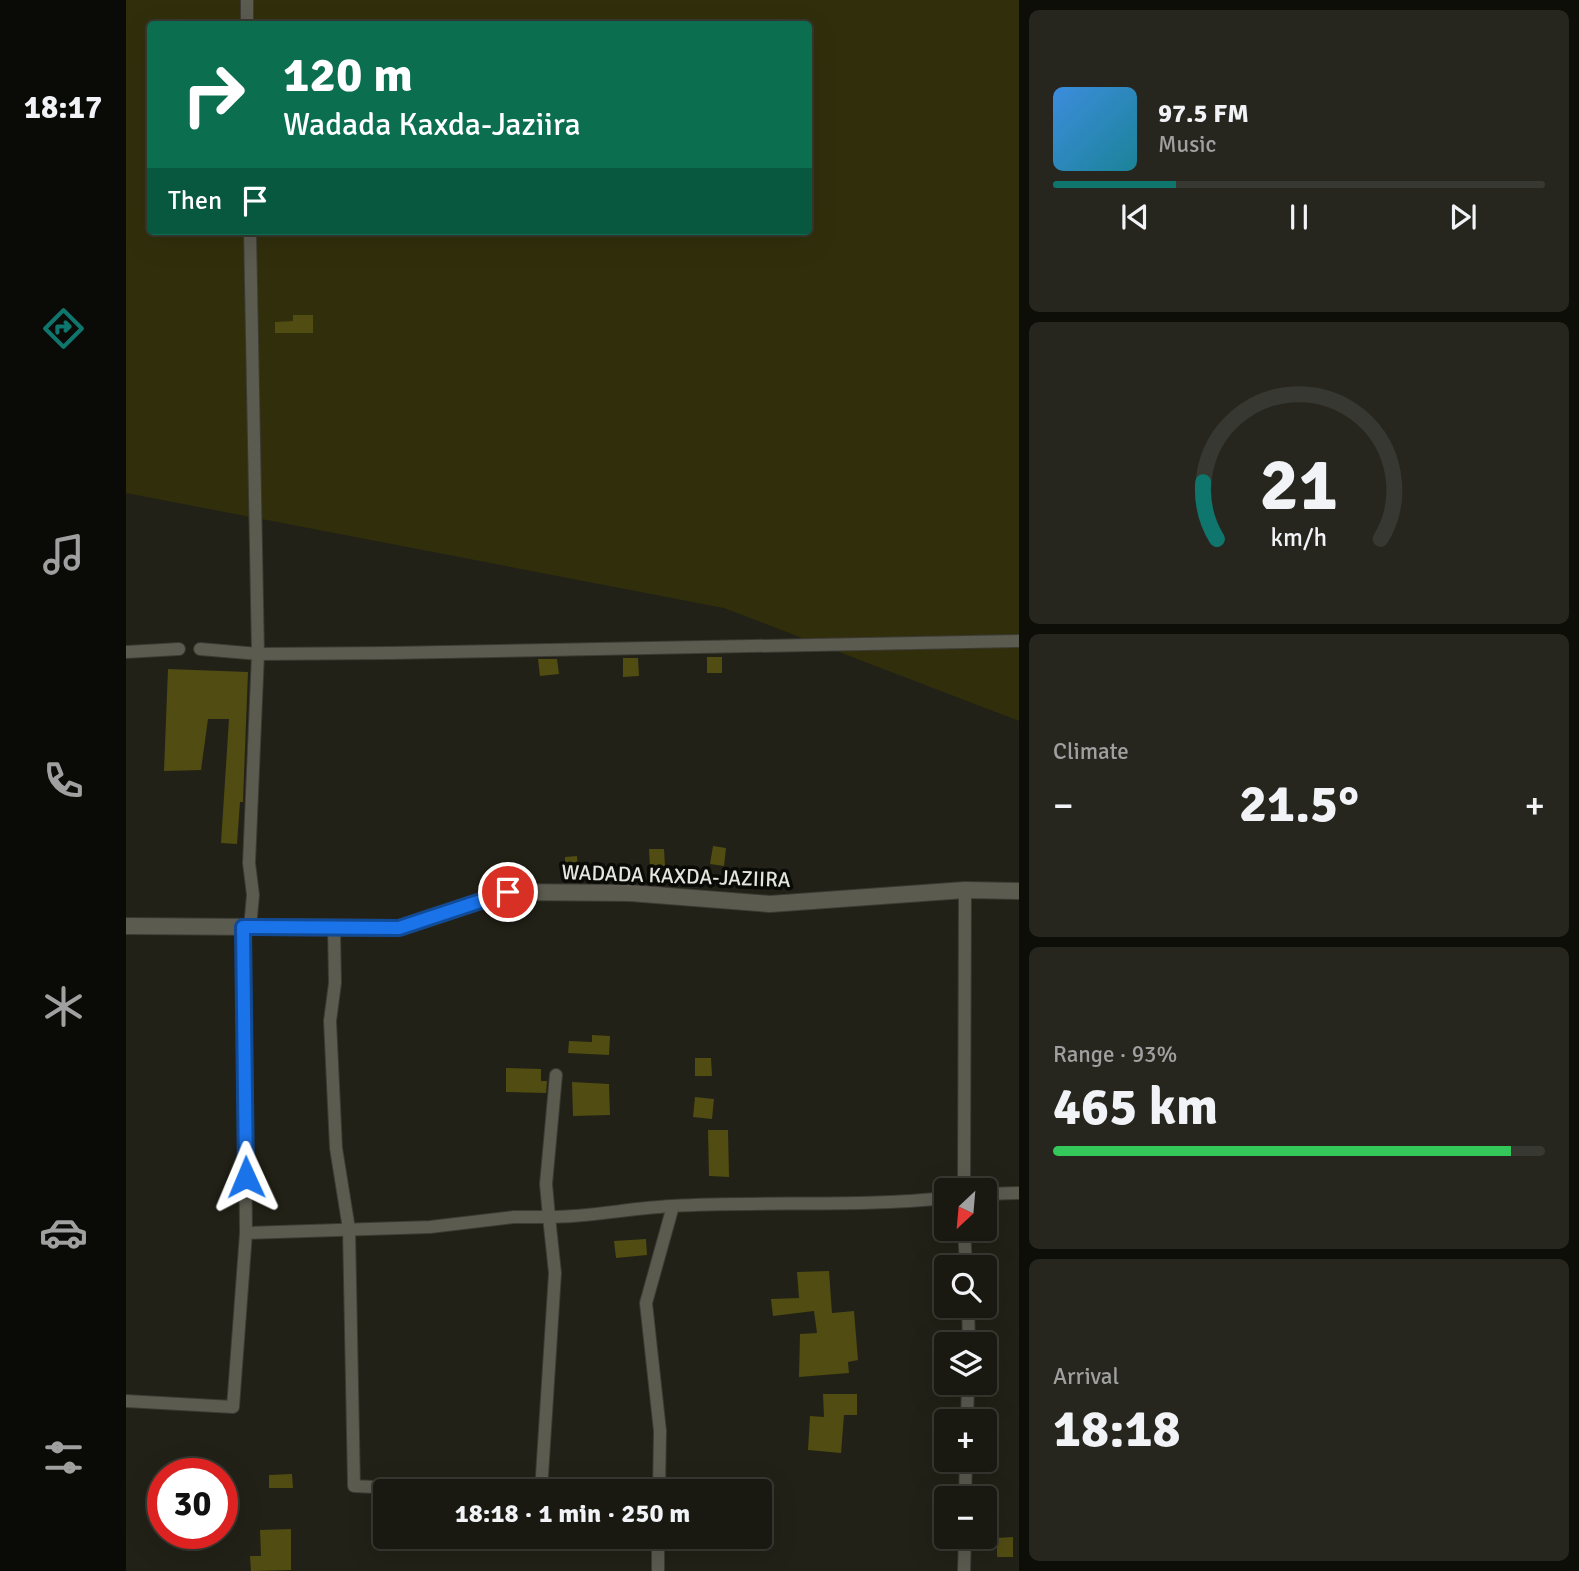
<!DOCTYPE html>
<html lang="en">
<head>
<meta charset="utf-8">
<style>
  :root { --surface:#191911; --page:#26261f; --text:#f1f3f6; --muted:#9fa09f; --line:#373831; --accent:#0f766e }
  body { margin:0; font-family:Signika,sans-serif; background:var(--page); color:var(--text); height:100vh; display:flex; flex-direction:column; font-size:26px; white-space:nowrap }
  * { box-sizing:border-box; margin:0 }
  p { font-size:23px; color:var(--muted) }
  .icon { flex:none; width:38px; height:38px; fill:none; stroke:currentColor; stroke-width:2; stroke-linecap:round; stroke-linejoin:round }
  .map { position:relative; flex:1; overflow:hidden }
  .drawer { display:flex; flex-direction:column; gap:10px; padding:10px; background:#0e0e09; width:560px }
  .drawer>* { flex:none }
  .guide { position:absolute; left:21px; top:21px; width:665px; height:214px; border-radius:7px; box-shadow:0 7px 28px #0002,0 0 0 2px var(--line); background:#0b6e4f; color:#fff; overflow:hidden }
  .needle { width:46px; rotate:206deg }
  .fabs { position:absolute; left:808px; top:1178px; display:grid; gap:14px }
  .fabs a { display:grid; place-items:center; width:63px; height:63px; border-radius:7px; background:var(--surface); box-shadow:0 7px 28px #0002,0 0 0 2px var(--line); font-size:35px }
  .speed { position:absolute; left:21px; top:1458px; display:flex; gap:14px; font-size:35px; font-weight:700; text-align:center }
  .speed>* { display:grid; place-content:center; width:91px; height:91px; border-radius:50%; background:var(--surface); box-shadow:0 7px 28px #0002,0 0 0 2px var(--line); line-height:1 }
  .speed .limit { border:10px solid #d22; background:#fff; color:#111 }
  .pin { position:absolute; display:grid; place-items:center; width:60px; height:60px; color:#fff; margin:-30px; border:4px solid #fff; border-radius:50%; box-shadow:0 2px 7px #0007 }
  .me { position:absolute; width:77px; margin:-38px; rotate:359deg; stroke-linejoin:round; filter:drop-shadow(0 0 5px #0008) }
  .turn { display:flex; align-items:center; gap:24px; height:147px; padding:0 21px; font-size:32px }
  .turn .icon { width:91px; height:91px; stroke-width:2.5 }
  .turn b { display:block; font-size:49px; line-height:60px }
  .then { display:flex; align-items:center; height:66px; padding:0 21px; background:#0003; gap:14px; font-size:26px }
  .big { font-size:52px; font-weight:700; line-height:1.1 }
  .drawer .card { flex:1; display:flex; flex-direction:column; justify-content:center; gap:10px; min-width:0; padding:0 24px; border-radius:10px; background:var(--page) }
  .drawer .dial { align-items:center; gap:0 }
  .dial svg { height:182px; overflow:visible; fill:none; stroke:var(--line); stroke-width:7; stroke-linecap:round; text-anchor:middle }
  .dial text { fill:var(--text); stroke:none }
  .song { display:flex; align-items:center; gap:21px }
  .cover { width:84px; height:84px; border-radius:10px; background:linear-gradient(135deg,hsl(210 70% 55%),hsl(190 70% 35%)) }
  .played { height:7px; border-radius:4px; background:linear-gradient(90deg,var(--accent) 25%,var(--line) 25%) }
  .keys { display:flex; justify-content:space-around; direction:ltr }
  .heat { display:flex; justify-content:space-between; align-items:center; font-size:38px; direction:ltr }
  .charge { height:10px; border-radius:5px; background:linear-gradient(90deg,#34c759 93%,var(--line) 0) }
  .trip { position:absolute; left:247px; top:1479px; width:399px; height:70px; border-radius:7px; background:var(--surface); box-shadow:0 7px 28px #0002,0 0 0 2px var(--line); font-weight:700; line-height:70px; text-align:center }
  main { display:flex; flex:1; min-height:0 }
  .menu { display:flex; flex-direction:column; width:126px; justify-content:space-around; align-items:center; background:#0a0a07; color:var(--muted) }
  .menu .icon { width:49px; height:49px }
  .menu .active { color:var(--accent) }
  .menu b { font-size:32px; color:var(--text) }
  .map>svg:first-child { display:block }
  .green { fill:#312f0b; fill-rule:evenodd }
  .building { fill:#504c12 }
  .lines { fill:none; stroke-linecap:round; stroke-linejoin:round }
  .minor-casing { stroke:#3b3a34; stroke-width:14 }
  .tertiary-casing { stroke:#3b3a34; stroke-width:18 }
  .minor { stroke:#5c5b50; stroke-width:12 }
  .tertiary { stroke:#5c5b50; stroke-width:16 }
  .route-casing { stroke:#114b97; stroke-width:18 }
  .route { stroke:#1a73e8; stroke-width:12 }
  .labels { text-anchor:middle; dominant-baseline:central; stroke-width:7; stroke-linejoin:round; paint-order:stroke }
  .street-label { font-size:21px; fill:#e5e5df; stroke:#0a0a06 }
</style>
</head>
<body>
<main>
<nav class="menu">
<b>18:17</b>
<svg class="icon active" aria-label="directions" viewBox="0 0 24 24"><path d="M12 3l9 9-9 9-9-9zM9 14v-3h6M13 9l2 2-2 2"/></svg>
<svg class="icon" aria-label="music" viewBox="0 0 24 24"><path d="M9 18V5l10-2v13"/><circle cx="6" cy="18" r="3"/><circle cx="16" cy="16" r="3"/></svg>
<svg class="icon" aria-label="phone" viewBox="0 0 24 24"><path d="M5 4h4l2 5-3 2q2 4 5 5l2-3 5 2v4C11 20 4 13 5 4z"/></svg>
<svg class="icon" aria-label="climate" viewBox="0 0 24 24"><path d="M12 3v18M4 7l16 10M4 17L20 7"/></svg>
<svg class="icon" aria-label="car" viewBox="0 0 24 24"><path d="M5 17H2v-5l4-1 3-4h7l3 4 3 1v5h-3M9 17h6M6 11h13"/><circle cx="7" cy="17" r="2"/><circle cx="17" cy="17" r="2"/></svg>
<svg class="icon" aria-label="filters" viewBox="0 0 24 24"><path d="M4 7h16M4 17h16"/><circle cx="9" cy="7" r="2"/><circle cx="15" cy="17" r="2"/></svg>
</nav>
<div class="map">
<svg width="893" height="1571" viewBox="0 0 893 1571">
  <rect width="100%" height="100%" fill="#212117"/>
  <path class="green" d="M0,0H893V721L598,608L0,493ZM24,24H682V231H24Z"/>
  <g class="building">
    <path d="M167,315H187V333H149V322L167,321Z"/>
    <rect x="581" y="657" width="15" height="16"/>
    <path d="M497,658H512L513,676L497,677Z"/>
    <path d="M412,659H431L433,674L414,676Z"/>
    <path d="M42,669L122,672L117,802H114L111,844L95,843L103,719H82L75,770L38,771Z"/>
    <path d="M587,846L600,848L598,866L584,864Z"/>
    <path d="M523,849H538L539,866L524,867Z"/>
    <path d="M451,856L452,870L439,871V857Z"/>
    <path d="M466,1035L484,1036L483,1055L442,1053L443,1041L466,1042Z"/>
    <path d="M569,1058H585L586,1076H569Z"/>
    <path d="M380,1068L415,1069V1081H421L420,1093L380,1092Z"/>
    <path d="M446,1082L483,1084L484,1115L447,1116Z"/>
    <path d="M569,1097L588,1099L586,1119L567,1117Z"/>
    <path d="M582,1130H602L603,1177L583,1176Z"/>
    <path d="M520,1239L521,1255L490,1258L488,1241Z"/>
    <path d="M703,1271L706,1313L728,1311L732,1360L722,1362L723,1373L673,1377L674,1334L691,1333L688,1311L647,1316L645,1299L673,1298L671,1272Z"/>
    <path d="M697,1394H731V1415H718L715,1453L682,1450L684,1416L698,1417Z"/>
    <path d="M821,1423V1458H811L810,1424Z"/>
    <path d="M166,1474L167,1488H143V1475Z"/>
    <path d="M165,1529V1570L125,1571L124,1556H135L134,1530Z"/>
    <path d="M887,1537V1557H871V1538Z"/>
  </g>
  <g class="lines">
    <defs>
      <g id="minor">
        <path d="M121,0V24"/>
        <path d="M124,231L132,654L123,863L127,895L124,927"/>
        <path d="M74,649L132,654L264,653L893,641"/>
        <path d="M0,652L53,649"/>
        <path d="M117,927L120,1233"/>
        <path d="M208,928L209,983L204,1021L210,1148L223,1229L228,1486L326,1491"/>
        <path d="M430,1075L420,1184L423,1217C465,1217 504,1208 546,1206C637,1201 730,1207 821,1198"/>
        <path d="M838,1190L839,890"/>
        <path d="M859,1194L893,1193"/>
        <path d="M838,1228L840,1267"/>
        <path d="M842,1306L843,1344"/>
        <path d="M0,1401L107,1407L120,1233L304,1227L388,1217H423L429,1273L415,1491"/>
        <path d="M841,1421L842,1382"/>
        <path d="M533,1491L534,1431L520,1303L547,1206"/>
        <path d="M839,1498L840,1460"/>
        <path d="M532,1571V1536"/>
        <path d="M838,1571L839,1536"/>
      </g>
      <path id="tertiary" d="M0,926L273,928L382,892L504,893L644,904L839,890L893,891"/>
    </defs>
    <use href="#minor" class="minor-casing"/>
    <use href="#tertiary" class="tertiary-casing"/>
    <use href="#minor" class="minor"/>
    <use href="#tertiary" class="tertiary"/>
  </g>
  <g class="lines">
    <defs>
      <path id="route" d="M120,1177L117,927L273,928L382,892"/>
    </defs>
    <use href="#route" class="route-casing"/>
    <use href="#route" class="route"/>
  </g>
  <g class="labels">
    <g class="street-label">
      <text transform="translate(550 876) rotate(2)">WADADA KAXDA-JAZIIRA</text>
    </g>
  </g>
</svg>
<div class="fabs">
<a><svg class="needle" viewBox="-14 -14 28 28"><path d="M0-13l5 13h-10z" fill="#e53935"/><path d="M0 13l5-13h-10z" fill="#9fa09f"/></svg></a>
<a><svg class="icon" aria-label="search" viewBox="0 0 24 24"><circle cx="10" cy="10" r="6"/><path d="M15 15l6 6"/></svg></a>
<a><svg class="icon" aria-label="layers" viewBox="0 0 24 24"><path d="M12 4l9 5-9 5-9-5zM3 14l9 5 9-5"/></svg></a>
<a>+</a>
<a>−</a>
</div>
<div class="speed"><div class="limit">30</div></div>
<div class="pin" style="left:382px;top:892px;background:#d93025"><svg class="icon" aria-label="arrive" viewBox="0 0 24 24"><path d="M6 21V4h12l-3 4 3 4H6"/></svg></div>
<svg class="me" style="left:120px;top:1177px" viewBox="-20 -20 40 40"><path d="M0-17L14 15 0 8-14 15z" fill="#1a73e8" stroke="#fff" stroke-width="4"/></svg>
<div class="trip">18:18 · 1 min · 250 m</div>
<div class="guide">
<div class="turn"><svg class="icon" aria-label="right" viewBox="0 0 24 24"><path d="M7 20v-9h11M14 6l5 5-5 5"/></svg><div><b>120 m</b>Wadada Kaxda-Jaziira</div></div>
<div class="then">Then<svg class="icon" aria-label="arrive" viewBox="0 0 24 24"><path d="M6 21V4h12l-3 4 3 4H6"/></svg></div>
</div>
</div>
<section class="drawer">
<div class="card">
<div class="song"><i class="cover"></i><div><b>97.5 FM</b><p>Music</p></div></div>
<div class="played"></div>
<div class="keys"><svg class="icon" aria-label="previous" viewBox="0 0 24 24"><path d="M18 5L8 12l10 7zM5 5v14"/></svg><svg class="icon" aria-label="pause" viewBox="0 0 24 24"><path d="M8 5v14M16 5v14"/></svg><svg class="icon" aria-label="next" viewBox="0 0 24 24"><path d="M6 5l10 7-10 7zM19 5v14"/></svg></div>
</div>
<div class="card dial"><svg viewBox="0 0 100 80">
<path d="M14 69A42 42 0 1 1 86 69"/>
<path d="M14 69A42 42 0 0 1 8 44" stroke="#0f766e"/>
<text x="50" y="56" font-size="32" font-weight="700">21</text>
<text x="50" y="72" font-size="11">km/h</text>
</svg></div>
<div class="card"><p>Climate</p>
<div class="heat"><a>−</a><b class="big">21.5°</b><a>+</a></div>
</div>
<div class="card"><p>Range · 93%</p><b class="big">465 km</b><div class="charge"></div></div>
<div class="card"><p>Arrival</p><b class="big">18:18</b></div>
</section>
</main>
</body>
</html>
